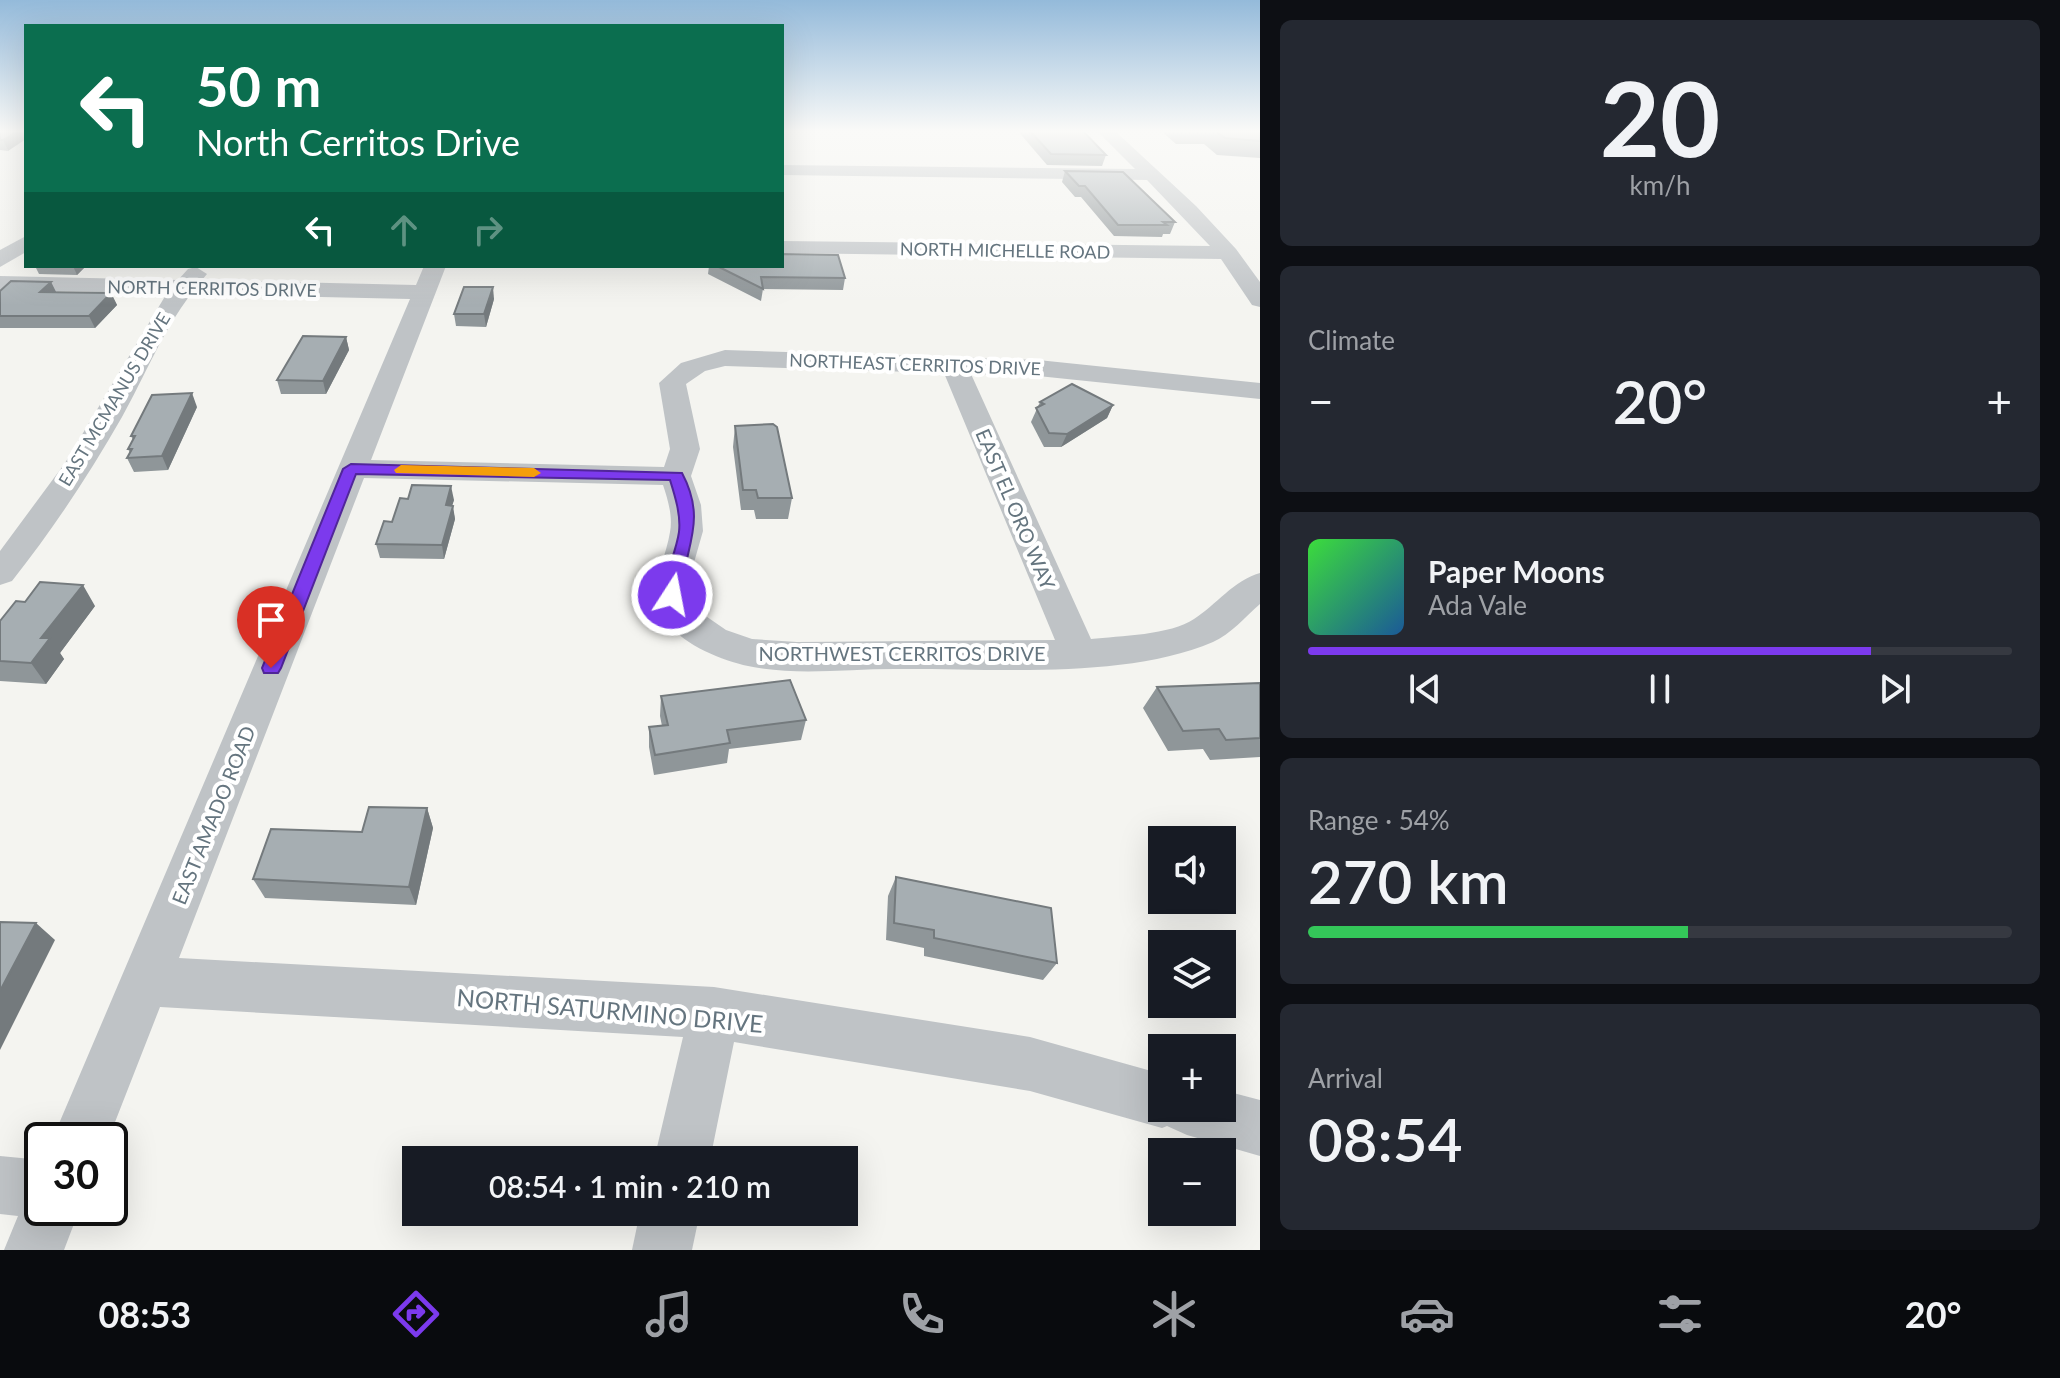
<!DOCTYPE html>
<html lang="en">
<head>
<meta charset="utf-8">
<style>
  :root { --surface:#171b24; --page:#242831; --text:#f1f3f6; --muted:#9ea1a6; --line:#363941; --accent:#7c3aed }
  body { margin:0; font-family:Lato,sans-serif; background:var(--page); color:var(--text); height:100vh; display:flex; flex-direction:column; font-size:30px; white-space:nowrap }
  * { box-sizing:border-box; margin:0 }
  p { font-size:26px; color:var(--muted) }
  .icon { flex:none; width:44px; height:44px; fill:none; stroke:currentColor; stroke-width:2; stroke-linecap:round; stroke-linejoin:round }
  .map { position:relative; flex:1; overflow:hidden }
  .details { display:flex; flex-direction:column; gap:20px; padding:20px; background:#0d0f14; width:800px }
  .details>* { flex:none }
  .hud { position:absolute; left:24px; top:24px; width:760px; height:244px; border-radius:0px; box-shadow:0 8px 32px #0002; background:#0b6e4f; color:#fff; overflow:hidden }
  .controls { position:absolute; left:1148px; top:826px; display:grid; gap:16px }
  .controls a { display:grid; place-items:center; width:88px; height:88px; border-radius:0px; background:var(--surface); box-shadow:0 8px 32px #0002; font-size:40px }
  .speed { position:absolute; left:24px; top:1122px; display:flex; gap:16px; font-size:40px; font-weight:700; text-align:center }
  .speed>* { display:grid; place-content:center; width:104px; height:104px; border-radius:50%; background:var(--surface); box-shadow:0 8px 32px #0002; line-height:1 }
  .speed .limit { border:4px solid #111; border-radius:12px; background:#fff; color:#111 }
  .pin { position:absolute; display:grid; place-items:center; width:68px; height:68px; color:#fff; margin:-82px -34px; border-radius:50% 50% 50% 0; rotate:-45deg; box-shadow:0 0 8px #0007 }
  .pin .icon { rotate:45deg }
  .me { position:absolute; width:88px; margin:-44px; rotate:11deg; stroke-linejoin:round; filter:drop-shadow(0 0 6px #0008) }
  .turn { display:flex; align-items:center; gap:28px; height:168px; padding:0 40px; font-size:36px }
  .turn .icon { width:104px; height:104px; stroke-width:2.5 }
  .turn b { display:block; font-size:56px; line-height:68px }
  .lanes { display:flex; align-items:center; height:76px; padding:0 40px; background:#0003; justify-content:center; gap:40px; direction:ltr }
  .lanes .off { opacity:.35 }
  .big { font-size:60px; font-weight:600; line-height:1.1 }
  .details .card { flex:1; display:flex; flex-direction:column; justify-content:center; gap:12px; min-width:0; padding:0 28px; border-radius:12px; background:var(--page) }
  .details .dial { align-items:center; gap:0 }
  .dial b { font-size:104px; line-height:1 }
  .song { display:flex; align-items:center; gap:24px }
  .cover { width:96px; height:96px; border-radius:12px; background:linear-gradient(135deg,hsl(120 70% 55%),hsl(210 70% 35%)) }
  .played { height:8px; border-radius:4px; background:linear-gradient(90deg,var(--accent) 80%,var(--line) 80%) }
  .keys { display:flex; justify-content:space-around; direction:ltr }
  .heat { display:flex; justify-content:space-between; align-items:center; font-size:44px; direction:ltr }
  .charge { height:12px; border-radius:6px; background:linear-gradient(90deg,#34c759 54%,var(--line) 0) }
  .trip { position:absolute; left:402px; top:1146px; width:456px; height:80px; border-radius:0px; background:var(--surface); box-shadow:0 8px 32px #0002; font-weight:600; line-height:80px; text-align:center }
  .tab-bar { display:flex; height:128px; justify-content:space-around; align-items:center; background:#090b0e; color:var(--muted) }
  .tab-bar .icon { width:56px; height:56px }
  .tab-bar .current { color:var(--accent) }
  .tab-bar b { font-size:36px; color:var(--text) }
  main { display:flex; flex:1; min-height:0 }
  .map>svg:first-child { display:block }
  .lines { fill:none; stroke-linecap:round; stroke-linejoin:round }
  .street { fill:#bfc3c6; fill-rule:evenodd }
  .wall { fill:#8f9699 }
  .shaded-wall { fill:#747a7d }
  .building { fill:#a6aeb2; stroke:#747a7d; stroke-width:2 }
  .route { fill:#7c3aed; stroke:#51269a; stroke-width:2 }
  .slow { fill:#f59e0b }
  .labels { text-anchor:middle; dominant-baseline:central; stroke-width:8; stroke-linejoin:round; paint-order:stroke }
  .far-street-label { font-size:18px; fill:#65757f; stroke:#fff }
  .street-label { font-size:20px; fill:#65757f; stroke:#fff }
  .near-street-label { font-size:24px; fill:#65757f; stroke:#fff }
</style>
</head>
<body>
<main>
<div class="map">
<svg width="1260" height="1250" viewBox="0 0 1260 1250">
  <rect width="100%" height="100%" fill="#f4f4f0"/>
  <g class="lines">
    <g class="street">
      <path d="M1096,130H1114L1196,206L1236,249L1260,282V307L1252,305L1221,259L782,253V241L1210,246L1147,180L782,175V165L1135,169Z"/>
      <path d="M26,236V252L0,267V250Z"/>
      <path d="M424,266H446L371,460L664,467L670,449L659,383L681,363L725,350L1038,360L1260,383V399L1038,376L971,374L1091,639C1119,636 1171,635 1194,619C1216,605 1234,580 1260,573V604C1246,616 1230,635 1213,642C1124,680 991,668 894,669C847,669 794,676 748,666C723,661 684,645 669,624C643,588 664,569 670,532C673,517 668,500 663,485L364,478L179,958L714,987L1030,1037L1162,1074V1108H1222V1090L1260,1100V1156L1187,1135L1167,1126L1162,1128L1030,1091L734,1042L710,1160H654L683,1037L160,1007L108,1140H52L410,299L191,294C162,332 145,376 122,417C89,475 53,529 12,581L0,585V551L65,463L167,293L0,290V276L178,280L188,269L196,267L207,274L202,280L416,285ZM725,366L944,373L1055,640L797,642L752,639L726,630L697,610L689,595L691,573L703,531L701,505L691,476L700,449L686,384L705,371Z"/>
      <path d="M0,1156L42,1160V1208H80L64,1250H4L18,1216L0,1214Z"/>
      <path d="M640,1212H700L692,1250H632Z"/>
    </g>
  </g>
  <g class="wall">
    <path d="M0,130L8,151L0,150Z"/>
    <path d="M1017,130H1082L1106,155L1102,166L1047,165Z"/>
    <path d="M1160,130H1260V158L1217,155L1204,144H1176Z"/>
    <path d="M1065,171L1175,222L1170,234H1163L1162,237L1114,236L1081,197H1075L1062,182Z"/>
    <path d="M35,266H86L77,275L39,274Z"/>
    <path d="M709,266H782L845,278L843,290L763,289L761,301L708,274Z"/>
    <path d="M51,282L56,292L111,293L117,305L95,328H0V291Z"/>
    <path d="M494,299L486,327L456,326L454,314Z"/>
    <path d="M346,337L349,350L326,394H281L277,380Z"/>
    <path d="M1040,402L1113,405L1107,418L1061,447H1044L1031,422Z"/>
    <path d="M197,407L168,470L134,472L127,458L130,453L128,449L133,440L131,436Z"/>
    <path d="M735,426L792,498L788,519H756L754,510H741L733,447Z"/>
    <path d="M454,500L452,505L455,519L444,559L380,558L376,544L392,522Z"/>
    <path d="M95,606L60,653L64,659L46,684L0,681V621Z"/>
    <path d="M1260,683V757L1210,760L1203,749L1168,751L1143,708L1157,687Z"/>
    <path d="M661,696L806,720L801,740L729,749L727,763L654,775L649,747V727L662,726L660,716Z"/>
    <path d="M427,808L433,828L416,905L265,898L253,879Z"/>
    <path d="M896,877L1057,963L1043,980L924,956V948L886,940L888,896Z"/>
  </g>
  <g class="shaded-wall">
    <path d="M19,130H26V139L8,151L3,140Z"/>
    <path d="M73,266H86L77,275Z"/>
    <path d="M51,282L57,294L40,292Z"/>
    <path d="M493,287L494,299L486,327L484,314Z"/>
    <path d="M111,293L117,305L95,328L89,316Z"/>
    <path d="M346,337L349,350L326,394L323,381Z"/>
    <path d="M192,393L197,407L168,470L162,456Z"/>
    <path d="M1113,405L1107,418L1061,447L1067,434Z"/>
    <path d="M451,486L454,500L448,519L446,505Z"/>
    <path d="M453,506L455,519L444,559L442,545Z"/>
    <path d="M83,585L95,606L60,653L64,659L46,684L31,663L41,638Z"/>
    <path d="M427,808L433,828L416,905L409,887Z"/>
    <path d="M36,923L55,940L0,1050V991Z"/>
  </g>
  <g class="building">
    <path d="M0,130H19L3,140H0Z"/>
    <path d="M1029,130H1082L1106,155L1051,154Z"/>
    <path d="M1214,130H1260V141L1225,138Z"/>
    <path d="M1065,171L1123,172L1175,222H1163L1167,225H1118L1085,186H1079Z"/>
    <path d="M782,254L838,255L845,278L761,277L763,289L717,266H782Z"/>
    <path d="M11,281L51,282L40,292L111,293L89,316H0V291Z"/>
    <path d="M464,287H493L484,314H454Z"/>
    <path d="M303,336L346,337L323,381L277,380Z"/>
    <path d="M1072,384L1113,405L1067,434L1049,433L1036,408L1044,404L1040,402Z"/>
    <path d="M192,393L162,456L127,458L132,449H128L135,436H131L152,395Z"/>
    <path d="M773,424L777,427L792,498H758L756,490H743L735,426Z"/>
    <path d="M412,485L451,486L446,505L453,506L442,545L376,544L384,521L392,522L400,498L408,499Z"/>
    <path d="M40,582L83,585L41,638H50L31,663L0,661V621L16,601L25,602Z"/>
    <path d="M790,680L806,720L727,730L730,743L655,755L649,727L668,725L661,696Z"/>
    <path d="M1260,683V738L1226,740L1219,729L1183,731L1157,687Z"/>
    <path d="M369,807L427,808L409,887L253,879L271,829L362,832Z"/>
    <path d="M896,877L1051,908L1057,963L934,938V930L894,923Z"/>
    <path d="M0,922L36,923L0,991Z"/>
  </g>
  <linearGradient id="sky" x2="0" y2="1"><stop stop-color="#94bada"/><stop offset="0.43" stop-color="#fafaf8"/><stop offset="1" stop-color="#fafaf8" stop-opacity="0"/></linearGradient>
  <rect width="1260" height="305" fill="url(#sky)"/>
  <path class="route" d="M351,464L682,473C708,522 684,547 681,595L672,601L663,595C665,573 676,553 679,532C681,515 675,496 670,480L356,474L281,668L278,673H264L262,668L343,469Z"/>
  <path class="slow" d="M401,465L534,468L541,473L534,477L396,473L394,470Z"/>
  <g class="labels">
    <g class="far-street-label">
      <text transform="translate(1005 250) rotate(1)">NORTH MICHELLE ROAD</text>
      <text transform="translate(212 288) rotate(1)">NORTH CERRITOS DRIVE</text>
      <text transform="translate(915 364) rotate(2)">NORTHEAST CERRITOS DRIVE</text>
      <text transform="translate(114 399) rotate(-59)">EAST MCMANUS DRIVE</text>
    </g>
    <g class="street-label">
      <text transform="translate(1016 509) rotate(67)">EAST EL ORO WAY</text>
      <text x="902" y="653">NORTHWEST CERRITOS DRIVE</text>
      <text transform="translate(213 815) rotate(-68)">EAST AMADO ROAD</text>
    </g>
    <g class="near-street-label">
      <text transform="translate(610 1010) rotate(5)">NORTH SATURMINO DRIVE</text>
    </g>
  </g>
</svg>
<div class="controls">
<a><svg class="icon" aria-label="sound" viewBox="0 0 24 24"><path d="M4 9h4l5-4v14l-5-4H4zM17 9q2 3 0 6"/></svg></a>
<a><svg class="icon" aria-label="layers" viewBox="0 0 24 24"><path d="M12 4l9 5-9 5-9-5zM3 14l9 5 9-5"/></svg></a>
<a>+</a>
<a>−</a>
</div>
<div class="speed"><div class="limit">30</div></div>
<div class="pin" style="left:271px;top:668px;background:#d93025"><svg class="icon" aria-label="arrive" viewBox="0 0 24 24"><path d="M6 21V4h12l-3 4 3 4H6"/></svg></div>
<svg class="me" style="left:672px;top:595px" viewBox="-20 -20 40 40"><circle r="17" fill="#7c3aed" stroke="#fff" stroke-width="3"/><path d="M0-11L8 9 0 5-8 9z" fill="#fff"/></svg>
<div class="trip">08:54 · 1 min · 210 m</div>
<div class="hud">
<div class="turn"><svg class="icon" aria-label="left" viewBox="0 0 24 24"><path d="M17 20v-9H6M10 6l-5 5 5 5"/></svg><div><b>50 m</b>North Cerritos Drive</div></div>
<div class="lanes"><svg class="icon" aria-label="left" viewBox="0 0 24 24"><path d="M17 20v-9H6M10 6l-5 5 5 5"/></svg><svg class="icon off" aria-label="ahead" viewBox="0 0 24 24"><path d="M12 20V5M6 11l6-6 6 6"/></svg><svg class="icon off" aria-label="right" viewBox="0 0 24 24"><path d="M7 20v-9h11M14 6l5 5-5 5"/></svg></div>
</div>
</div>
<section class="details">
<div class="card dial"><b>20</b><p>km/h</p></div>
<div class="card"><p>Climate</p>
<div class="heat"><a>−</a><b class="big">20°</b><a>+</a></div>
</div>
<div class="card">
<div class="song"><i class="cover"></i><div><b>Paper Moons</b><p>Ada Vale</p></div></div>
<div class="played"></div>
<div class="keys"><svg class="icon" aria-label="previous" viewBox="0 0 24 24"><path d="M18 5L8 12l10 7zM5 5v14"/></svg><svg class="icon" aria-label="pause" viewBox="0 0 24 24"><path d="M8 5v14M16 5v14"/></svg><svg class="icon" aria-label="next" viewBox="0 0 24 24"><path d="M6 5l10 7-10 7zM19 5v14"/></svg></div>
</div>
<div class="card"><p>Range · 54%</p><b class="big">270 km</b><div class="charge"></div></div>
<div class="card"><p>Arrival</p><b class="big">08:54</b></div>
</section>
</main>
<nav class="tab-bar">
<b>08:53</b>
<svg class="icon current" aria-label="directions" viewBox="0 0 24 24"><path d="M12 3l9 9-9 9-9-9zM9 14v-3h6M13 9l2 2-2 2"/></svg>
<svg class="icon" aria-label="music" viewBox="0 0 24 24"><path d="M9 18V5l10-2v13"/><circle cx="6" cy="18" r="3"/><circle cx="16" cy="16" r="3"/></svg>
<svg class="icon" aria-label="phone" viewBox="0 0 24 24"><path d="M5 4h4l2 5-3 2q2 4 5 5l2-3 5 2v4C11 20 4 13 5 4z"/></svg>
<svg class="icon" aria-label="climate" viewBox="0 0 24 24"><path d="M12 3v18M4 7l16 10M4 17L20 7"/></svg>
<svg class="icon" aria-label="car" viewBox="0 0 24 24"><path d="M5 17H2v-5l4-1 3-4h7l3 4 3 1v5h-3M9 17h6M6 11h13"/><circle cx="7" cy="17" r="2"/><circle cx="17" cy="17" r="2"/></svg>
<svg class="icon" aria-label="filters" viewBox="0 0 24 24"><path d="M4 7h16M4 17h16"/><circle cx="9" cy="7" r="2"/><circle cx="15" cy="17" r="2"/></svg>
<b>20°</b>
</nav>
</body>
</html>
